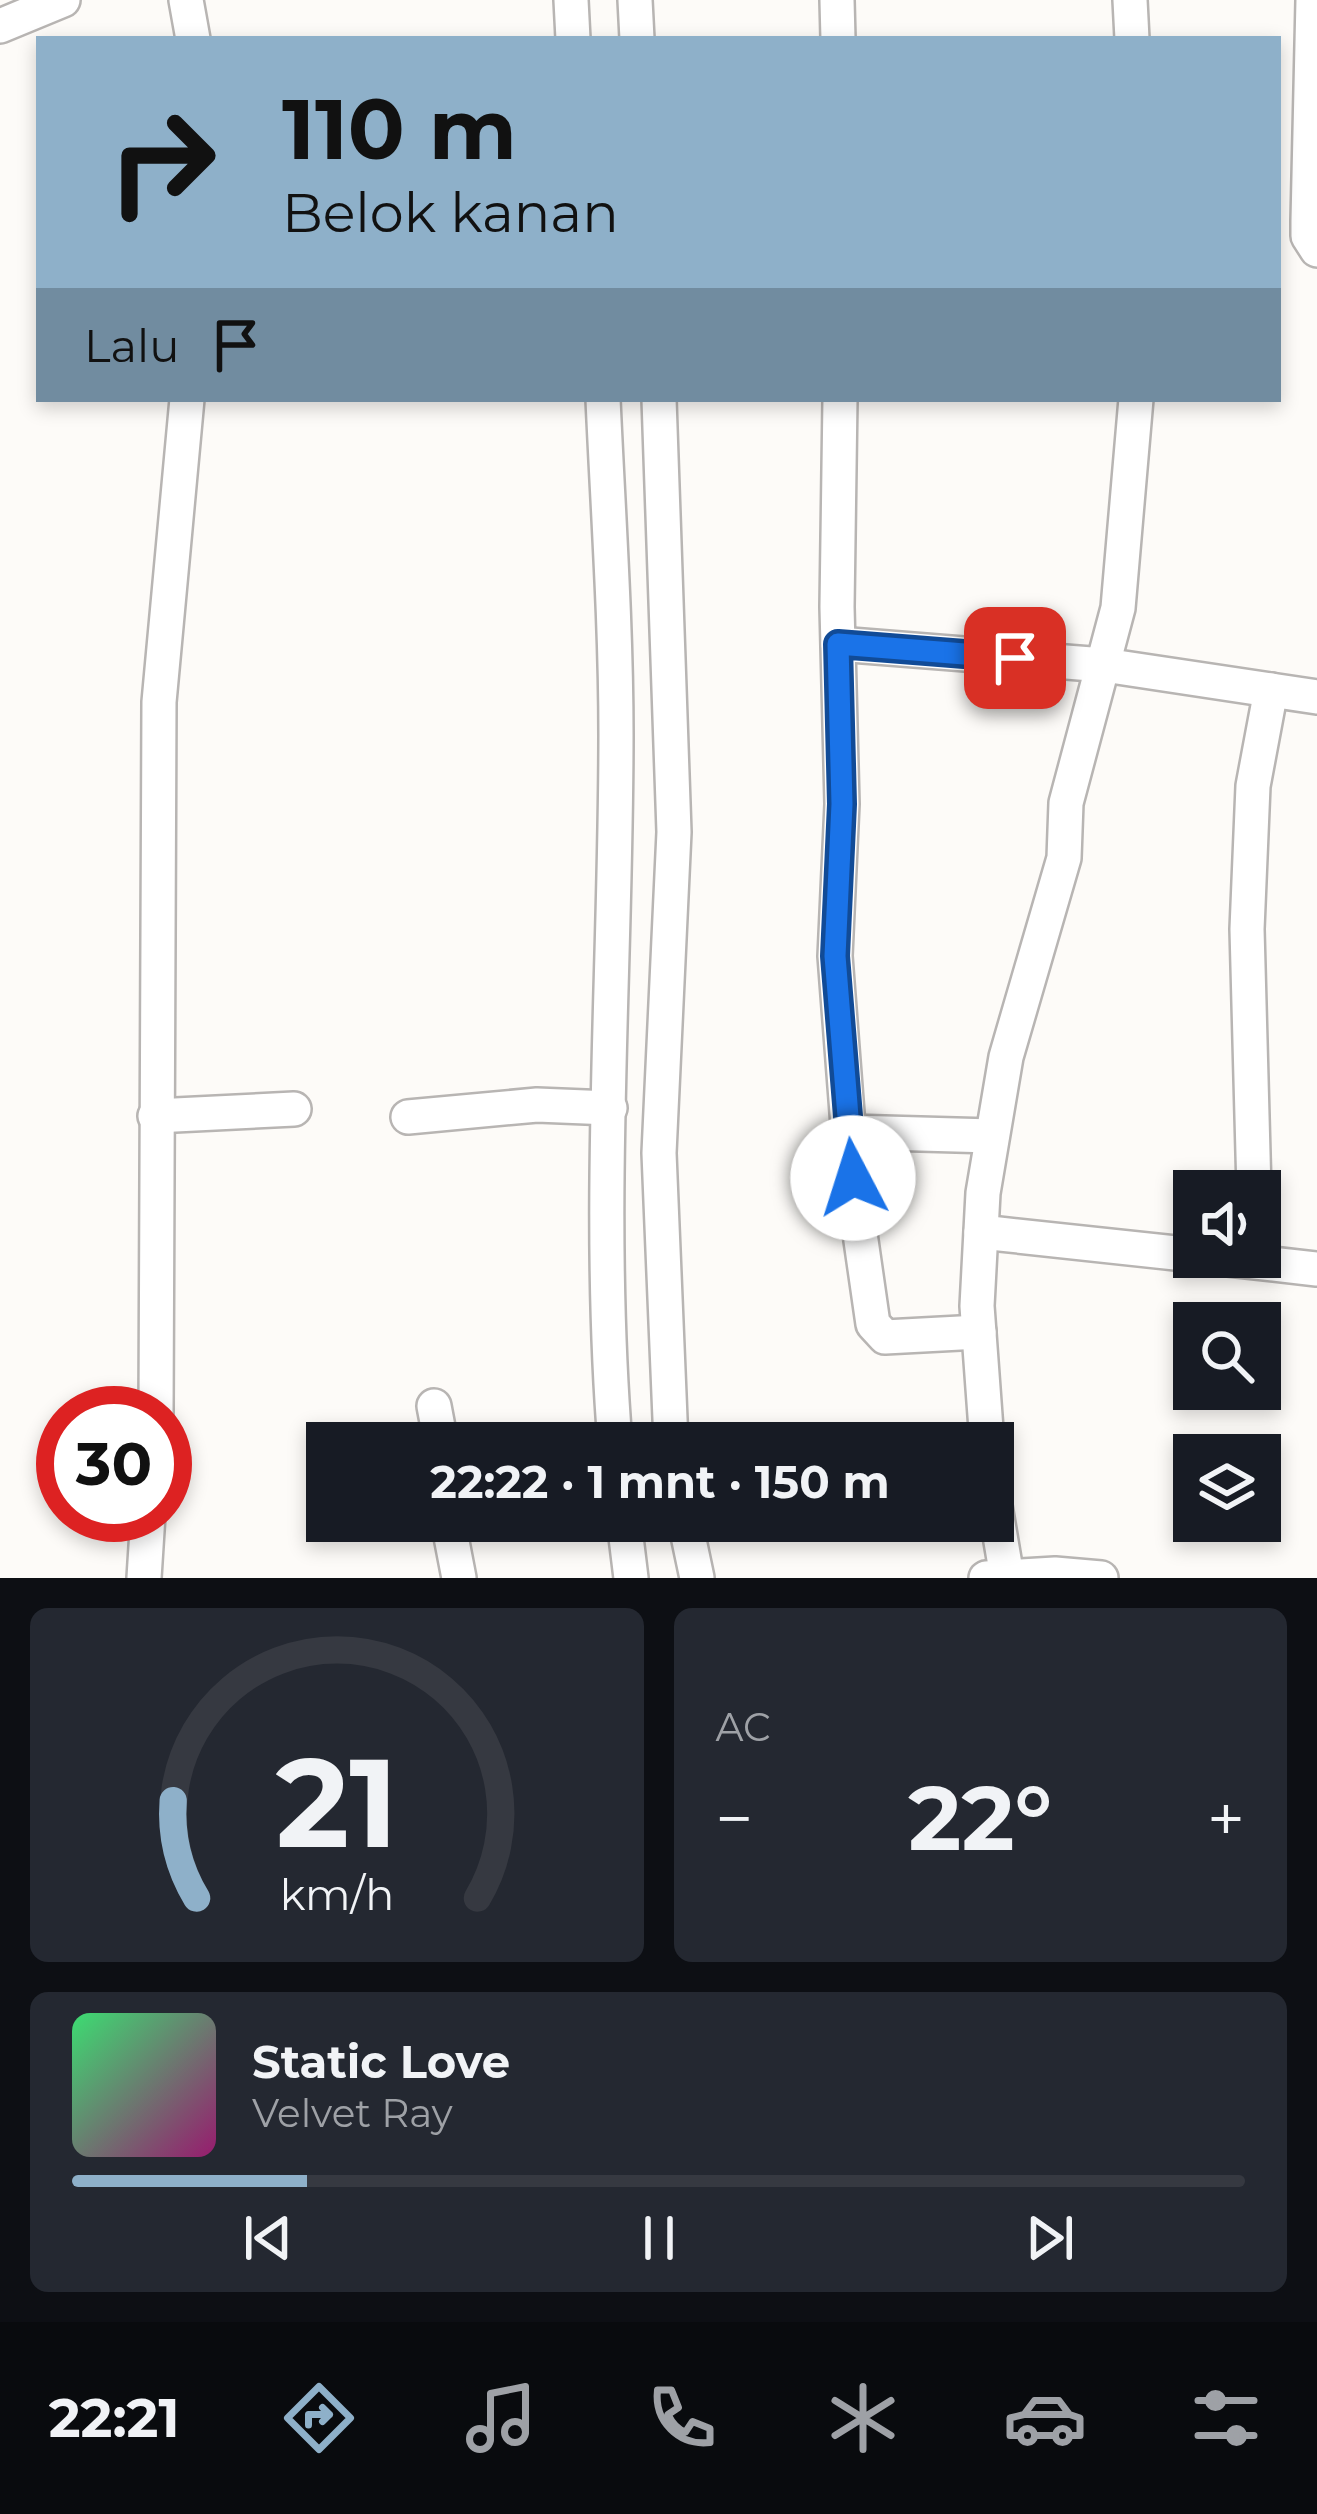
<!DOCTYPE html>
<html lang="id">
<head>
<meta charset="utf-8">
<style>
  :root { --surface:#171b24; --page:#242831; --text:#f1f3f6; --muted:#9ea1a6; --line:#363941; --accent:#8eb0c9 }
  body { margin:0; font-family:Montserrat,sans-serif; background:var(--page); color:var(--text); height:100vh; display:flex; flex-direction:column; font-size:45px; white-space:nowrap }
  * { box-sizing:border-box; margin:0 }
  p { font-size:39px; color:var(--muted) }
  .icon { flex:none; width:66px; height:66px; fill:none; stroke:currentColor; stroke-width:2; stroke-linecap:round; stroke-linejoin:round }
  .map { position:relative; height:1578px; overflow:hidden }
  .side { display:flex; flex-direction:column; gap:30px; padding:30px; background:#0d0f14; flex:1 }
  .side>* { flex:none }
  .banner { position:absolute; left:36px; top:36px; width:1245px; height:366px; border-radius:0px; box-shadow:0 6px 18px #0003; background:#8eb0c9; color:#111; overflow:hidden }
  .fabs { position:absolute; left:1173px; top:1170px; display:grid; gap:24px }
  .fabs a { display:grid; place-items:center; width:108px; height:108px; border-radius:0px; background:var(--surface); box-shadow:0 6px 18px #0003; font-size:60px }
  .speed { position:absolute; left:36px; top:1386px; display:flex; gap:24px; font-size:60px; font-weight:700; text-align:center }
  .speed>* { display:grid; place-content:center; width:156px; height:156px; border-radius:50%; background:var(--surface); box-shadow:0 6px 18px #0003; line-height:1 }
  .speed .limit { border:18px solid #d22; background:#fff; color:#111 }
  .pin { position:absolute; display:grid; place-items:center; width:102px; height:102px; color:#fff; margin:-51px; border-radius:24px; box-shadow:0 6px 18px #0006 }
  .me { position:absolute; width:132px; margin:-66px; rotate:355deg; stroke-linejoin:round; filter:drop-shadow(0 0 9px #0008) }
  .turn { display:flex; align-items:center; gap:42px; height:252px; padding:0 48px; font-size:54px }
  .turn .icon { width:156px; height:156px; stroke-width:2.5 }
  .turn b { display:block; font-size:84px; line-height:102px }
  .then { display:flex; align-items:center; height:114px; padding:0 48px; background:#0003; gap:24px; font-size:45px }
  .big { font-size:90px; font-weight:700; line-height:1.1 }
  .side .card { flex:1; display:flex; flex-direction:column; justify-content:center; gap:18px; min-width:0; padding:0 42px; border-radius:18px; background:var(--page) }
  .side .dial { align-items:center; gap:0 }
  .dial svg { height:312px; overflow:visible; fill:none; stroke:var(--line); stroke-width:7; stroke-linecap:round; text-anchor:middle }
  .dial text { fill:var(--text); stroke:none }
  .song { display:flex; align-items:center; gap:36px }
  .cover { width:144px; height:144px; border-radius:18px; background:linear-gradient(135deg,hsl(140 70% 55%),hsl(320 70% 35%)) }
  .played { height:12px; border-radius:6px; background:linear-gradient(90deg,var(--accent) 20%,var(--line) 20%) }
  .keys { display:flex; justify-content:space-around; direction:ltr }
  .heat { display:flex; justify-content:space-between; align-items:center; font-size:66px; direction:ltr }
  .side .tiles { flex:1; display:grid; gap:30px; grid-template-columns:1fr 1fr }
  .card:last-child { grid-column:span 2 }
  .trip { position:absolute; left:306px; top:1422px; width:708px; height:120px; border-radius:0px; background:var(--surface); box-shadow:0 6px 18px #0003; font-weight:700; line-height:120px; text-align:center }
  .tabs { display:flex; height:192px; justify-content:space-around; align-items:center; background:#090b0e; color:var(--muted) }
  .tabs .icon { width:84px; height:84px }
  .tabs .active { color:var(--accent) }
  .tabs b { font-size:54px; color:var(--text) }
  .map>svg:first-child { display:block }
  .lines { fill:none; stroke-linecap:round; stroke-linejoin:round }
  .minor-casing { stroke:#b8b5b3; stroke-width:38 }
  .minor { stroke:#fff; stroke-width:33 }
  .route-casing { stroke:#114b97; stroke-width:30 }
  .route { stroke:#1a73e8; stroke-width:21 }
</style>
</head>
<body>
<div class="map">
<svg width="1317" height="1578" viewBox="0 0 1317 1578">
  <rect width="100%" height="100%" fill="#fdfbf8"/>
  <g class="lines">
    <defs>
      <g id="minor">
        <path d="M186,0L193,39"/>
        <path d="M571,0L573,39"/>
        <path d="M635,0L637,39"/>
        <path d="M837,0L838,39"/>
        <path d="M1130,0L1132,39"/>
        <path d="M1313,0L1308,221V236L1317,250"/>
        <path d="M0,26L63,0"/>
        <path d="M603,399C608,511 616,623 616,735C616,970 596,1208 615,1443"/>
        <path d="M659,399L674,832L659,1153L671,1443"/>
        <path d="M840,399L837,607L842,804L835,956L852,1178L873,1324L885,1337L979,1332"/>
        <path d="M838,644L1104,665L1317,697"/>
        <path d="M155,1116L294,1109"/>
        <path d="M408,1117L537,1105L610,1108"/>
        <path d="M849,1132L992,1136"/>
        <path d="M1254,1191L1247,929L1253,786L1271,690"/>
        <path d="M981,1232L1194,1255"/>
        <path d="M1210,1257L1317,1269"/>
        <path d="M434,1406L441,1443"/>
        <path d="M156,1413L159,702L187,399"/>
        <path d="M987,1443L977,1306L983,1193L1006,1057L1064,858L1066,803L1118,608L1136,399"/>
        <path d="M993,1494L1007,1577"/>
        <path d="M448,1521L459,1578"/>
        <path d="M624,1521L631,1578"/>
        <path d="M685,1521L697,1578"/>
        <path d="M144,1578L148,1515"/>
        <path d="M986,1578L1055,1574L1101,1578"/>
      </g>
    </defs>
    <use href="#minor" class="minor-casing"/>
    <use href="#minor" class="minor"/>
  </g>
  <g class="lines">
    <defs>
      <path id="route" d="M853,1178L835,956L842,804L838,644L1015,658"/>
    </defs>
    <use href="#route" class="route-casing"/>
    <use href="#route" class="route"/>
  </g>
</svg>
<div class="fabs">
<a><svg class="icon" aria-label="sound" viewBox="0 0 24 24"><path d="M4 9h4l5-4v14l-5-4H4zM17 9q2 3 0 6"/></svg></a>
<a><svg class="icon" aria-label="search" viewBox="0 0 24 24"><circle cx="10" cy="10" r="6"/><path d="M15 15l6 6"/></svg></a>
<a><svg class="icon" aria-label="layers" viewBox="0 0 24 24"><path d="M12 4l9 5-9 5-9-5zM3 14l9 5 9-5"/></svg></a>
</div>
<div class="speed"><div class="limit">30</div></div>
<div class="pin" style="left:1015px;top:658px;background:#d93025"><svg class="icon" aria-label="arrive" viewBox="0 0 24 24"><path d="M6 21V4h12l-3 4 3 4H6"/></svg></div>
<svg class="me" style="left:853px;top:1178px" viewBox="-20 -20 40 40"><circle r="19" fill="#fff"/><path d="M0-13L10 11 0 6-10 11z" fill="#1a73e8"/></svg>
<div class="trip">22:22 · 1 mnt · 150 m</div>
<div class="banner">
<div class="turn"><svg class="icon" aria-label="right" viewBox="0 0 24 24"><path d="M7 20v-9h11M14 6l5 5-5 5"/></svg><div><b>110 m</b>Belok kanan</div></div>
<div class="then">Lalu<svg class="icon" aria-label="arrive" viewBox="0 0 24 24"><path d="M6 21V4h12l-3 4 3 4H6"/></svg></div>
</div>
</div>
<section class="side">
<div class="tiles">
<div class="card dial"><svg viewBox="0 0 100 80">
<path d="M14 69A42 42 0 1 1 86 69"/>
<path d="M14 69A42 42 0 0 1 8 44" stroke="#8eb0c9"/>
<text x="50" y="56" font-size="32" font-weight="700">21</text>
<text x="50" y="72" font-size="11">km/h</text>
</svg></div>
<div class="card"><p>AC</p>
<div class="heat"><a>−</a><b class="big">22°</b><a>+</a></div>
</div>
<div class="card">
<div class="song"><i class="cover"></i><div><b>Static Love</b><p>Velvet Ray</p></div></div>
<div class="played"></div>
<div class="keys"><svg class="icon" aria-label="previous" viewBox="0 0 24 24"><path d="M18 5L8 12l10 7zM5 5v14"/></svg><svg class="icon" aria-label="pause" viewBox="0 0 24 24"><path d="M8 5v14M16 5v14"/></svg><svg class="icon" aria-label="next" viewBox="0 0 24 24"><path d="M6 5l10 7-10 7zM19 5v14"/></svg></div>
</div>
</div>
</section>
<nav class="tabs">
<b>22:21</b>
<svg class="icon active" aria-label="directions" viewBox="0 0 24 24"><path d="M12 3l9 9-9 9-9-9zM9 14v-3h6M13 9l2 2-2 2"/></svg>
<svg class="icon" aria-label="music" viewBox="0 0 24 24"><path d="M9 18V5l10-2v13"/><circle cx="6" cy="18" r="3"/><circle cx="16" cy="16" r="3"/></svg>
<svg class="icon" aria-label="phone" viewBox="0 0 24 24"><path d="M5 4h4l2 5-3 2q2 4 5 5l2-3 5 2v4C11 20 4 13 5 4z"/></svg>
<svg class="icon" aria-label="climate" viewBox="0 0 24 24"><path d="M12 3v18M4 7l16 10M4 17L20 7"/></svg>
<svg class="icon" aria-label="car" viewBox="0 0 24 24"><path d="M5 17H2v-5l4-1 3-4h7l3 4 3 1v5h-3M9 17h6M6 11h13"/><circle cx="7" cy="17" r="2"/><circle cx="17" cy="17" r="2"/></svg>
<svg class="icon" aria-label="filters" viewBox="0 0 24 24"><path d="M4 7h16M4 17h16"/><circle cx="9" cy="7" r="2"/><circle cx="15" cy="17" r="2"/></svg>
</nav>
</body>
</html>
